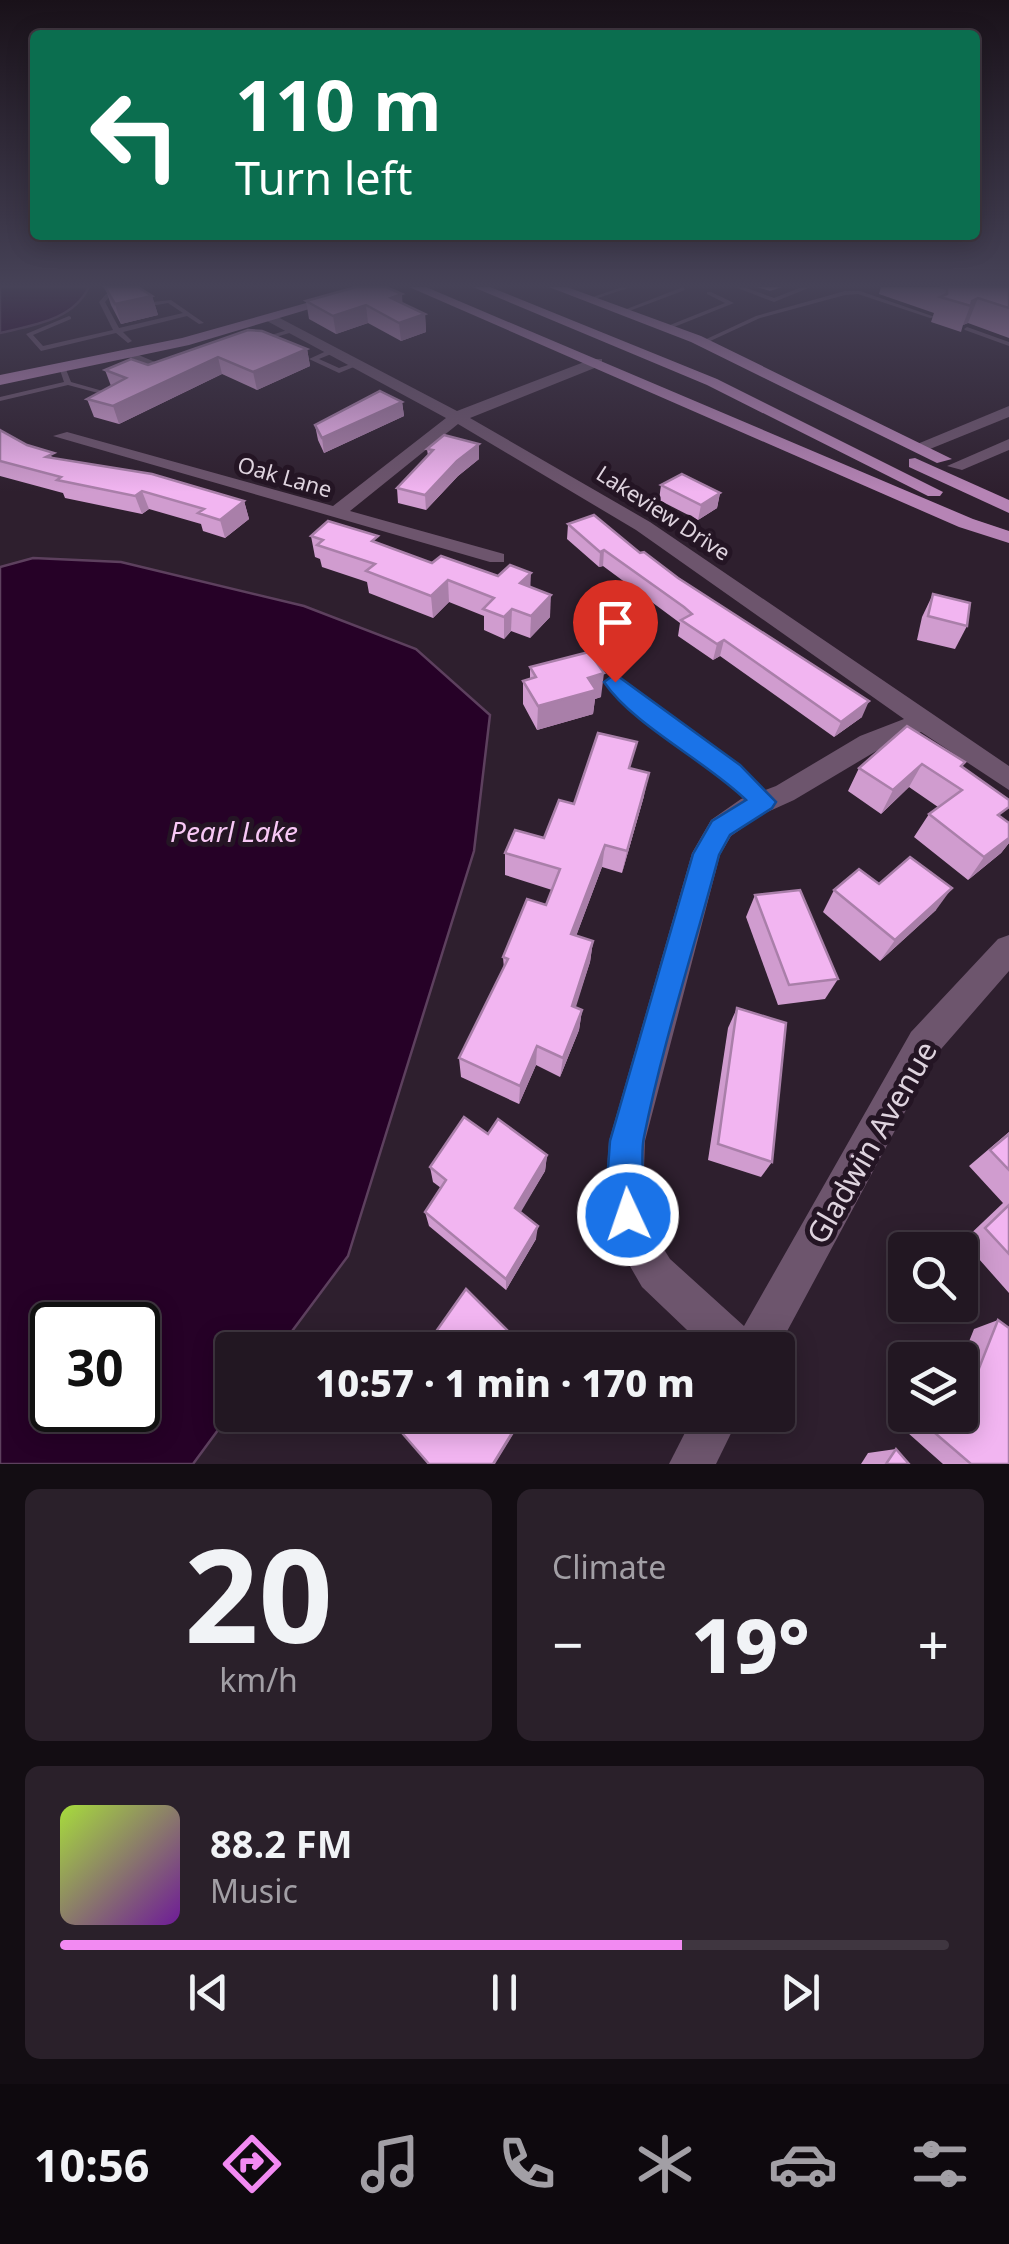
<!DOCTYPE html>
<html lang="en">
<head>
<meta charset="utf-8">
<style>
  :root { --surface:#221722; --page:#2a202a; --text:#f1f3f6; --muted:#a29fa5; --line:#3f3640; --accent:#f28af2 }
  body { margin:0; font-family:"Noto Sans",sans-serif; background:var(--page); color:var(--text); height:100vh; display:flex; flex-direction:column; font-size:38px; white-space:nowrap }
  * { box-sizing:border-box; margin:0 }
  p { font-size:32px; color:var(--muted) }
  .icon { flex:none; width:55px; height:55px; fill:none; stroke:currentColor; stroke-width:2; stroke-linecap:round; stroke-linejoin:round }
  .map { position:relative; height:1464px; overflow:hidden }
  .sheet { display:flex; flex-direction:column; gap:25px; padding:25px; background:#130d13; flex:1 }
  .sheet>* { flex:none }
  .guide { position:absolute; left:30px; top:30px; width:950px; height:210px; border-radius:10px; box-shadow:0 5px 25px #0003,0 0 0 2px var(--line); background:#0b6e4f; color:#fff; overflow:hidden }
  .controls { position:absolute; left:888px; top:1232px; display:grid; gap:20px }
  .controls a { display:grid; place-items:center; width:90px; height:90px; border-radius:10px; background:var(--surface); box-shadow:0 5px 25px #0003,0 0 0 2px var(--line); font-size:50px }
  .speed { position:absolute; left:30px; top:1302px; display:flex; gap:20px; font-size:50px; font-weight:700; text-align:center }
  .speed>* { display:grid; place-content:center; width:130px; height:130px; border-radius:50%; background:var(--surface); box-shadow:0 5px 25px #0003,0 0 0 2px var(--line); line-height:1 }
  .speed .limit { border:5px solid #111; border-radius:15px; background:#fff; color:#111 }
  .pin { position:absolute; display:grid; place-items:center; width:85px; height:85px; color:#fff; margin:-102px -42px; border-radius:50% 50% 50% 0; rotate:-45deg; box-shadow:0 0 10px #0007 }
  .pin .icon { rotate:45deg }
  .me { position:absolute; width:110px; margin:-55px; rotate:357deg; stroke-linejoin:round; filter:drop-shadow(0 0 8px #0008) }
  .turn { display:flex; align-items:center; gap:35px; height:210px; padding:0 40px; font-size:45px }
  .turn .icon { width:130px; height:130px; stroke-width:2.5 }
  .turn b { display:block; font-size:70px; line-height:85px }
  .big { font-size:75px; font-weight:800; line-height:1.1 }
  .sheet .tile { flex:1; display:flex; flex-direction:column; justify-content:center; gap:15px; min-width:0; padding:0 35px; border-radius:15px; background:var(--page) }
  .sheet .dial { align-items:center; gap:0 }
  .dial b { font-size:130px; line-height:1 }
  .song { display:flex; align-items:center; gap:30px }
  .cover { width:120px; height:120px; border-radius:15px; background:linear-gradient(135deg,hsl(80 70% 55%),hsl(280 70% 35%)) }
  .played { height:10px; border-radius:5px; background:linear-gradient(90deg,var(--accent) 70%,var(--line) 70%) }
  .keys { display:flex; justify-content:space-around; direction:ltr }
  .heat { display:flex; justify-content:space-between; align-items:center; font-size:55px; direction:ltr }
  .sheet .tiles { flex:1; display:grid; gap:25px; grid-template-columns:1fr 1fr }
  .tile:last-child { grid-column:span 2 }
  .trip { position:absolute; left:215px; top:1332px; width:580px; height:100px; border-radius:10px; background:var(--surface); box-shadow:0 5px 25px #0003,0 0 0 2px var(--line); font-weight:800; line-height:100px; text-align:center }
  .tab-bar { display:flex; height:160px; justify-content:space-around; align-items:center; background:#0e090e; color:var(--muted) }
  .tab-bar .icon { width:70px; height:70px }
  .tab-bar .on { color:var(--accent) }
  .tab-bar b { font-size:45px; color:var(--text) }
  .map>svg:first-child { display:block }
  .water { fill:#260127; stroke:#5d405e; stroke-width:2.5; fill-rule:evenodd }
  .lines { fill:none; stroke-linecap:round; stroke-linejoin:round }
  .service { fill:#6d556d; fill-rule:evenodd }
  .minor { fill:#6d556d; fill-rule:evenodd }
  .tertiary { fill:#6d556d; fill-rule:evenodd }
  .primary { fill:#b684b5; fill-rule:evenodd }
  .wall { fill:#d09ccf }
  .shaded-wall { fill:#a97fa9 }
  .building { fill:#f2b5f1; stroke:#a97fa9; stroke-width:2.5 }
  .route { fill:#1a73e8; stroke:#114b97; stroke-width:2.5 }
  .labels { text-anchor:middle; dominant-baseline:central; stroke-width:10; stroke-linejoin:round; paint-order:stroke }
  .far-street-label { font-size:22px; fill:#ded3de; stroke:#241524 }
  .water-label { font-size:28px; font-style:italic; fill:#f8c8f6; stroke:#241524 }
  .near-street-label { font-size:30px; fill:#ded3de; stroke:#241524 }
</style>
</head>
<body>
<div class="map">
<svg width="1009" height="1464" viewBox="0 0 1009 1464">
  <rect width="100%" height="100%" fill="#2e1f2e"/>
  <g class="water">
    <path d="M0,287H89C73,320 34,325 0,333Z"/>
    <path d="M33,558L121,562L304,606L416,649L490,715L474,851L348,1256L278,1350H232V1411L193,1464H0V567ZM52,1325H138V1410H52Z"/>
  </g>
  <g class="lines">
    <g class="service">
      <path d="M622,287H631L592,300L587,299Z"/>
      <path d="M683,287L685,290L624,313L619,312Z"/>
      <path d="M735,287H744L774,298L802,287H811L774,302Z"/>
      <path d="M123,290L125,293L110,296L105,302L119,328L183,313L168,303L151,306L138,298L140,295L152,302L171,300L204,323L199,324L187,316L123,332L132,341L128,343L116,333L41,351L26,334L69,316L71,317V319L33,335L43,346L113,330L99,302L106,294Z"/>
      <path d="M845,291H860L935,317L930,318L858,294L845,295L760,318L706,343L700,342L756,316Z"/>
      <path d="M707,292H711L734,303L669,329H665V327L725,303L707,294Z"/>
      <path d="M967,327L1009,342V346L965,330L964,329Z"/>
      <path d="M294,328L297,330L296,331L259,342L255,340Z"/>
      <path d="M333,348L337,350L336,352L319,359L339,368L357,362L361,364L339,373L309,359Z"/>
      <path d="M128,353H134L169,368L162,370L128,357Z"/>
      <path d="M59,367H65L71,382L117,395L113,397L68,385L0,401V397L64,382Z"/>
      <path d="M615,678L619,679L634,695L736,767L768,798L770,802L768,806H758L726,775L626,701L609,682Z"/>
    </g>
    <g class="minor">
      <path d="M272,314L457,411L592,359H602V365L470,418L650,522L1009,766V790L921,732L878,750L794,800L761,815L731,836L720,855L645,1141L643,1196L650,1227L670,1259L744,1326L911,1032L998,939L1009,935V971L935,1056L777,1350H708L642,1287L612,1235L605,1196L609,1141L692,853L711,820L741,799L776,786L860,736L904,719L636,530L458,424L350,511L504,554V562H490L53,436L67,432L333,506L446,418L267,321V315Z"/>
      <path d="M694,1415H740L716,1464H669Z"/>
    </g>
    <g class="tertiary">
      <path d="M1009,406V417L925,451L910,447Z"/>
      <path d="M1009,439V450L962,470L947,466Z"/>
    </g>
    <g class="primary">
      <path d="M363,287H383L189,345L0,385V375L182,338Z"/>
      <path d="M409,287H426L973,519L1009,531V543L959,527Z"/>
      <path d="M473,287H490L717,379L943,492L940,496H928L707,385Z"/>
      <path d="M549,287H567L701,336L952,459L937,463L691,342Z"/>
      <path d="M915,458L1009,500V513L909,467V459Z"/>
    </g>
  </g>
  <g class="wall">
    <path d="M105,287L152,296L158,315L121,324L111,305Z"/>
    <path d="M757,287H782L770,291Z"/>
    <path d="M881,287H1009V338L968,323L963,325L961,332L931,322L934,313L879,294Z"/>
    <path d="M306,301L403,304L425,314L426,332L401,341L368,323L336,334L309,319Z"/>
    <path d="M248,330L262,331L307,349L310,366L257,390L222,374L119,424L94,417L87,399L111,386L105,370L131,359L148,365Z"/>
    <path d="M402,402L404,416L324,453L318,440L315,425Z"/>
    <path d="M0,430L27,445L57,459L244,501L249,519L225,538L203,531L201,524L149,509L142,514L65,498L63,493L0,476Z"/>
    <path d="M427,449L479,459L458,476L426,510L398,503L397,488L428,456Z"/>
    <path d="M661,485L720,493L717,508L698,520L659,500Z"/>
    <path d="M568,524L640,553L862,717L834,737L720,656L713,660L678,636L680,623L603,566L599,567L567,539Z"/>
    <path d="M311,536L379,544L432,563L530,587L550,617L530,638L511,631L504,639L484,630V616L449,602L433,618L369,593L367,582L322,567L320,559L315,557Z"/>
    <path d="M933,594L967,626L955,649L917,640L922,617Z"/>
    <path d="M530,667L601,697L595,699L593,714L537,730L523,704V681L530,679Z"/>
    <path d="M907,726L962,767L1002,819L1009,823V843L1001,853L968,880L914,837L929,814L938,807L909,787L881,814L848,791L859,768Z"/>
    <path d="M631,769L644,796L622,873L602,867L576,936L593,941L590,962L575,1007L582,1010L579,1030L560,1077L536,1065L519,1104L461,1077L459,1058L504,969L503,957L546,905L552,890L505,875V853L544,838L574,804Z"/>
    <path d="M879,884L936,910L880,961L823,912L834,890Z"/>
    <path d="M755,895L838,979L825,999L778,1005L746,917Z"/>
    <path d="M737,1008L772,1162L761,1177L708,1160L728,1028Z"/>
    <path d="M1009,1132V1293L963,1241L1003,1203L969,1166Z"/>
    <path d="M488,1134L547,1155L545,1171L520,1212L536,1239L506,1290L429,1226L425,1212L441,1188L433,1182L430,1167Z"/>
    <path d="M998,1320L1009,1464H943L890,1417L905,1380V1415H960V1364L974,1329Z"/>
    <path d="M936,1350L949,1360H913L914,1358Z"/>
    <path d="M896,1449L909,1464H861L868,1453Z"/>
  </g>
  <g class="shaded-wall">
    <path d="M402,294L403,312L391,298Z"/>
    <path d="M152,296L158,315L121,324L115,304Z"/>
    <path d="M978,298L968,323L963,325L972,301Z"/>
    <path d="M366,305L368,323L336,334L333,316Z"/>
    <path d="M425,314L426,332L401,341L399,323Z"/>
    <path d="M307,349L310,366L257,390L253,372Z"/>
    <path d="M218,357L222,374L119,424L113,406Z"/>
    <path d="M402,402L404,416L324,453L322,438Z"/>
    <path d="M479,444V459L458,476L426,510L425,495L457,461Z"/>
    <path d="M142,491L149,509L142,514L135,496Z"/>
    <path d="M720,493L717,508L698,520L701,505Z"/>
    <path d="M244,501L249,519L225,538L220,520Z"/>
    <path d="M604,550L603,566L599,567L600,552Z"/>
    <path d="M531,573L530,594L520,583Z"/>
    <path d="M448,580L449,602L433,618L431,596Z"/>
    <path d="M551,595L550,617L530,638L531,616Z"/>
    <path d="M512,609L511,631L504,639V617Z"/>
    <path d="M724,640L720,656L713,660L717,644Z"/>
    <path d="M604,673L601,697L595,699L593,714L537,730L538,706L588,678Z"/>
    <path d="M869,701L862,717L834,737L841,722Z"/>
    <path d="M922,764L909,787L881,814L893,790Z"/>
    <path d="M649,773L644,796L622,873L627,851Z"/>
    <path d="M1009,838V843L1001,853L968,880L984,857Z"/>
    <path d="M605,845L602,867L569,955L571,934Z"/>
    <path d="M952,888L936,910L880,961L895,940Z"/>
    <path d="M593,941L590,962L570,1026L572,1006Z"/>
    <path d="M582,1010L579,1030L560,1077L563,1058Z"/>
    <path d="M537,1046L536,1065L519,1104L520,1086Z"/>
    <path d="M547,1155L545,1171L515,1222V1208Z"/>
    <path d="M538,1226L536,1239L506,1290V1279Z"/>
    <path d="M523,1415H525L495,1464H493Z"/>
  </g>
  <g class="building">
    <path d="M105,287H138L152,296L115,304Z"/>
    <path d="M356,287H386L402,294L391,298L425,314L399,323L366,305L333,316L306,301Z"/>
    <path d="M940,287H1009V308L978,298L972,301L971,306L940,297L947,294V289Z"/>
    <path d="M248,330L262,331L307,349L253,372L218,357L113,406L87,399L126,378L105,370L131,359L148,365Z"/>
    <path d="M380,391L402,402L322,438L315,425Z"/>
    <path d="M0,430L27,445L54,453L46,457L152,474L244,501L220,520L198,513L204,509L142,491L135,496L57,480L61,477L0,461Z"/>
    <path d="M444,435L479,444L457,461L425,495L397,488L433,450L427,449Z"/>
    <path d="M682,474L720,493L701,505L661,485Z"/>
    <path d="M594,515L640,553L644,552L678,578L869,701L841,722L724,640L717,644L681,620L692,614L684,607L604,550L600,552L568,524Z"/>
    <path d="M328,521L378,536L372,541L432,563L441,556L498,576L510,565L531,573L520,583L551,595L531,616L512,609L504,617L483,609L494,598L448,580L431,596L366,571L375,564L317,545L323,540L311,536Z"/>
    <path d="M933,594L970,603L967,626L928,616Z"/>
    <path d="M589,652L604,673L588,678L596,690L538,706L523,681L536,677L530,667Z"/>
    <path d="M907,726L965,762L961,766L1009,800V807L998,815L1009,823V838L984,857L929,814L962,790L922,764L893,790L859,768Z"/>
    <path d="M598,733L637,742L629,768L649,773L627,851L605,845L571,934L593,941L572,1006L582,1010L563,1058L537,1046L520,1086L459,1058L508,959L503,957L527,899L546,905L560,869L505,853L515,830L544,838L559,800L574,804Z"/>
    <path d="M910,857L952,888L895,940L834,890L859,869L879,884Z"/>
    <path d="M800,890L838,979L789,985L755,895Z"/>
    <path d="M737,1008L786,1023L772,1162L718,1144Z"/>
    <path d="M464,1117L488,1134L498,1119L547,1155L515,1208L538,1226L506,1279L425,1212L446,1180L430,1167Z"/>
    <path d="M1009,1134V1170L990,1150Z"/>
    <path d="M1009,1205V1254L985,1228Z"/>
    <path d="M466,1289L527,1350H423Z"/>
    <path d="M998,1320L1009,1328V1464H971L914,1415H960V1369L974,1381Z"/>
    <path d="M936,1350L949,1360H932Z"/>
    <path d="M416,1415H523L493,1464H429L403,1434Z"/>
    <path d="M896,1449L909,1464H886Z"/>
  </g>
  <linearGradient id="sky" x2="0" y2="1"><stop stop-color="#191119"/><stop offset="0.58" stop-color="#464257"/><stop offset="1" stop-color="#464257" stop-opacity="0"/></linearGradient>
  <rect width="1009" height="492" fill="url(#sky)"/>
  <path class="route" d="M615,674L740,765L776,802L772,808L730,835L719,855C694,949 663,1042 644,1137C638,1165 650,1205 640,1228L628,1233L616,1228L606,1196L610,1141L693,854L712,821L746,800C706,761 633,725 604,682Z"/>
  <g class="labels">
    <g class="far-street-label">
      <text transform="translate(285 476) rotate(16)">Oak Lane</text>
      <text transform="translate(664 512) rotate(33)">Lakeview Drive</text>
    </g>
    <g class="water-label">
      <text x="234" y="831">Pearl Lake</text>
    </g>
    <g class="near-street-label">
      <text transform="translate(871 1142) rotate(-60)">Gladwin Avenue</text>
    </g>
  </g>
</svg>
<div class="controls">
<a><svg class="icon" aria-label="search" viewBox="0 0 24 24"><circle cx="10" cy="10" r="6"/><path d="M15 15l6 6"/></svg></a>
<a><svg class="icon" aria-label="layers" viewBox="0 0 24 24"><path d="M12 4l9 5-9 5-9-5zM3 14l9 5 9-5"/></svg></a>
</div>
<div class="speed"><div class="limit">30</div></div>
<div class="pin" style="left:615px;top:682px;background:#d93025"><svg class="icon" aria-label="arrive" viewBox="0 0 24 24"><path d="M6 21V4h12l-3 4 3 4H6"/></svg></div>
<svg class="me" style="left:628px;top:1215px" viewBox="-20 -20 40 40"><circle r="17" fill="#1a73e8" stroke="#fff" stroke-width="3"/><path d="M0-11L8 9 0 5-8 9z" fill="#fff"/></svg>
<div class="trip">10:57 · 1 min · 170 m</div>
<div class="guide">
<div class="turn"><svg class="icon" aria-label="left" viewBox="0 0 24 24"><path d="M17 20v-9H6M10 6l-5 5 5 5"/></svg><div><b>110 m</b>Turn left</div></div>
</div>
</div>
<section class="sheet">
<div class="tiles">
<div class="tile dial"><b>20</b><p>km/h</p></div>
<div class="tile"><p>Climate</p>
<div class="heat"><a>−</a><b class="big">19°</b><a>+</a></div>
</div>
<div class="tile">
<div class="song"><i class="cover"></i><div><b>88.2 FM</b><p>Music</p></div></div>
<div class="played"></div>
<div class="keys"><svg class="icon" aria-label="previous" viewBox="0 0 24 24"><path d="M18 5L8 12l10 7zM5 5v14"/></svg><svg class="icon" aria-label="pause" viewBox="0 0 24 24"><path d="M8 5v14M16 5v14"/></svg><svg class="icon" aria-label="next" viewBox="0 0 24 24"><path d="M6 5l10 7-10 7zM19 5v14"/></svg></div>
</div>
</div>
</section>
<nav class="tab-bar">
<b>10:56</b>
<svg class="icon on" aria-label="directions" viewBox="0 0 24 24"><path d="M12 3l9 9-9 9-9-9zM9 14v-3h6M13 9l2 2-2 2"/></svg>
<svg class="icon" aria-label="music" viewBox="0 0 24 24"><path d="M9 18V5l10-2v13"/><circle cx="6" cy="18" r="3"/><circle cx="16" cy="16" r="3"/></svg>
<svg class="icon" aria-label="phone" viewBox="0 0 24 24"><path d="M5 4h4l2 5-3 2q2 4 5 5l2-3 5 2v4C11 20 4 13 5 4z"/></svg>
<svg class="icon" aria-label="climate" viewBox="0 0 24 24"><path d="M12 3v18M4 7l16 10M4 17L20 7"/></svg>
<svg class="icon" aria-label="car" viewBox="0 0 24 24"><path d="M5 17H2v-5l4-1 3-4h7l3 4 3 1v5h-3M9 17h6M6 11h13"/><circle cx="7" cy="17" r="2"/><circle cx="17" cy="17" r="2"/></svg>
<svg class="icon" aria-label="filters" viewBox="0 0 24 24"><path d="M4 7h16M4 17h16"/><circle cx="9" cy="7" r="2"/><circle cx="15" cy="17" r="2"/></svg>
</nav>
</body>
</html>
